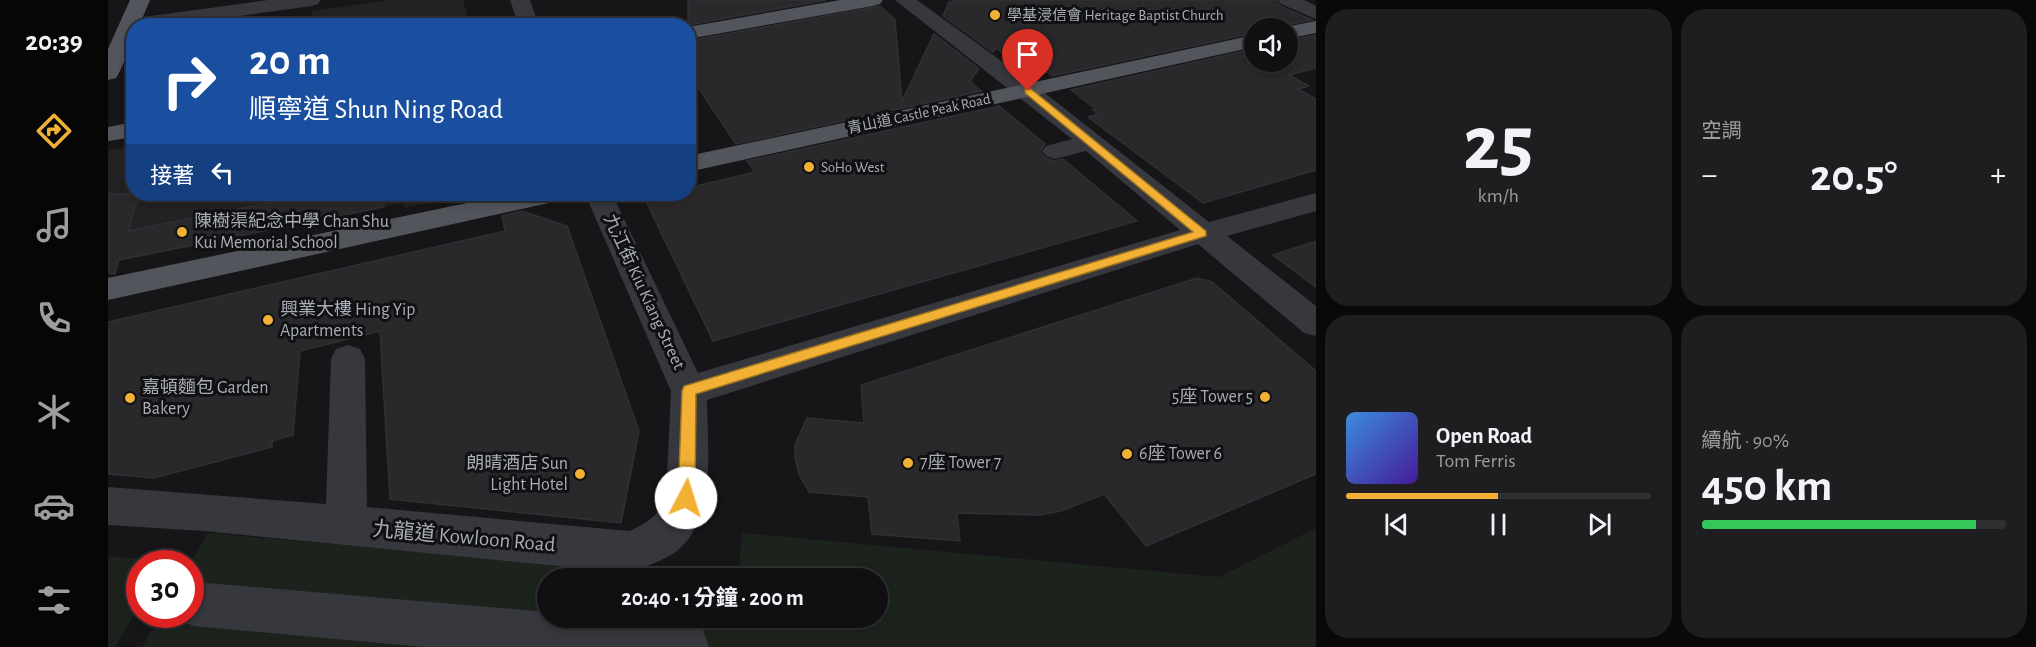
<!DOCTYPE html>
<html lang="zh-TW">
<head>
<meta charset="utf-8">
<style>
  :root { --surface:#101012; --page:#1e1e20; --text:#f1f3f6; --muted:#9c9d9f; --line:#303032; --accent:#f2b134 }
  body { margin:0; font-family:"Alegreya Sans","Noto Sans TC",sans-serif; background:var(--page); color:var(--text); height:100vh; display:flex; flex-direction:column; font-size:22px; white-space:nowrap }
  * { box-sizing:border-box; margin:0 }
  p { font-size:20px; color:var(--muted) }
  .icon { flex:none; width:33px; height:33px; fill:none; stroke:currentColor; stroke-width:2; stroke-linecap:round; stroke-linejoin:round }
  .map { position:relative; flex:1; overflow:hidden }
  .side { display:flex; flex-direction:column; gap:9px; padding:9px; background:#09090a; width:720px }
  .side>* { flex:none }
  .hud { position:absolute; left:18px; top:18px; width:570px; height:183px; border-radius:24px; box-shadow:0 3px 9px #0003,0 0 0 2px var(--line); background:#1a4fa0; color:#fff; overflow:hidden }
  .buttons { position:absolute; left:1136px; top:18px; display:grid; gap:12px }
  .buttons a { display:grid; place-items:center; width:54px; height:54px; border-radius:50%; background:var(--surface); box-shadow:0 3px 9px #0003,0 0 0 2px var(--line); font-size:30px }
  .speed { position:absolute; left:18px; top:550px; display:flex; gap:12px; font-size:30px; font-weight:700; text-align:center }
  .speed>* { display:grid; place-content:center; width:78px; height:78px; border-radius:50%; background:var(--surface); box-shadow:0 3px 9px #0003,0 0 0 2px var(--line); line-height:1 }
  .speed .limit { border:9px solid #d22; background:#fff; color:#111 }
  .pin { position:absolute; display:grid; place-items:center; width:51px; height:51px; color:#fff; margin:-62px -26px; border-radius:50% 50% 50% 0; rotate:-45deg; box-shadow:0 0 6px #0007 }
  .pin .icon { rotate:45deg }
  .me { position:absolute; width:66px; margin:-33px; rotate:5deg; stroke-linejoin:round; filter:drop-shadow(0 0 4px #0008) }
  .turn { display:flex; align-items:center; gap:21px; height:126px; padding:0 24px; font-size:27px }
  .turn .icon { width:78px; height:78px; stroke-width:2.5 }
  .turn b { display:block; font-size:42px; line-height:51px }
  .then { display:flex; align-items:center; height:57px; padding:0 24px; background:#0003; gap:12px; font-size:22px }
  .big { font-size:45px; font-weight:700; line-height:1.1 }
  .side .card { flex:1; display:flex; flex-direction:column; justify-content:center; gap:9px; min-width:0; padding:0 21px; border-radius:24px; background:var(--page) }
  .side .dial { align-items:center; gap:0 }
  .dial b { font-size:78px; line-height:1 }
  .song { display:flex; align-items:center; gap:18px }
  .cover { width:72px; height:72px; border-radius:9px; background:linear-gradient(135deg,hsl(210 70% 55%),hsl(260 70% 35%)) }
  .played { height:6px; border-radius:3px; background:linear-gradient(90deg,var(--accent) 50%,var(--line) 50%) }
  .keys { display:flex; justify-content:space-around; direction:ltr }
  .heat { display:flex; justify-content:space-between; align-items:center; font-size:33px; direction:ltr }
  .charge { height:9px; border-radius:4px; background:linear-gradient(90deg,#34c759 90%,var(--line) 0) }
  .side .tiles { flex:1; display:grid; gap:9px; grid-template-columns:repeat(2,1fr) }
  .trip { position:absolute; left:429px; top:568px; width:351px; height:60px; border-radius:30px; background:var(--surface); box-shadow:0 3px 9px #0003,0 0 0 2px var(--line); font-weight:700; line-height:60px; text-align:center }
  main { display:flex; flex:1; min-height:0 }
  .tab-bar { display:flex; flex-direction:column; width:108px; justify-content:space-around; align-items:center; background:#060607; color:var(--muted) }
  .tab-bar .icon { width:42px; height:42px }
  .tab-bar .current { color:var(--accent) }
  .tab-bar b { font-size:27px; color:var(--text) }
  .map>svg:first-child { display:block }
  .built { fill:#222225 }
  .green { fill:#1c231d }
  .building { fill:#29292c; stroke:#303034; stroke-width:1.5 }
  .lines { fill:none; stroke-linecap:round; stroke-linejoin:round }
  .minor { fill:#37383d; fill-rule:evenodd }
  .major { fill:#53555c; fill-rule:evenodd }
  .route { fill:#f2b134; stroke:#9d7322; stroke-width:1.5 }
  .poi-dot { fill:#f2b134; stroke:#111113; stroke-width:2 }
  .labels { text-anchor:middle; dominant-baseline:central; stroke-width:6; stroke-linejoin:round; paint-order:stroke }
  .far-poi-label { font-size:15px; fill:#a8adb8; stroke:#111113; text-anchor:start }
  .far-street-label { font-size:15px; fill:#a8adb8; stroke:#111113 }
  .poi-label { font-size:18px; fill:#a8adb8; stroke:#111113; text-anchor:start }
  .street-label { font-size:18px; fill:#a8adb8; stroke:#111113 }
  .near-street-label { font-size:21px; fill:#a8adb8; stroke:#111113 }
</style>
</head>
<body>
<main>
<nav class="tab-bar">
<b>20:39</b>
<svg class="icon current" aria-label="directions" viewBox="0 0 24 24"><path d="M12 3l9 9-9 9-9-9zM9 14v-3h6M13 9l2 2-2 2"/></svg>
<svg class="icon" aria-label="music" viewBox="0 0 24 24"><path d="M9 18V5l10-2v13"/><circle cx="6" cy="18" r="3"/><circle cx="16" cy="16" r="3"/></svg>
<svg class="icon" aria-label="phone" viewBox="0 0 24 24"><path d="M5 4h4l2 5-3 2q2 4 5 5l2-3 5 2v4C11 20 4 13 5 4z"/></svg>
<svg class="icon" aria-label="climate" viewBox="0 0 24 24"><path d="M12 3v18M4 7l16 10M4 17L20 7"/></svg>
<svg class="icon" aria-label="car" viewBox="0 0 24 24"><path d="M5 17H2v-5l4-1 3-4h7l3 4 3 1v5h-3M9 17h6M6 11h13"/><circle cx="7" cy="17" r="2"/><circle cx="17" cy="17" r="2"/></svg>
<svg class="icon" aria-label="filters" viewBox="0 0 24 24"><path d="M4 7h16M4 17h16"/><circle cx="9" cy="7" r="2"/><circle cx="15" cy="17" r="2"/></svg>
</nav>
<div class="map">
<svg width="1208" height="647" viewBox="0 0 1208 647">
  <rect width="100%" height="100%" fill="#161618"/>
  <g class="built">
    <path d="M280,0H355L360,17L320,25H203L204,11Z"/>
    <path d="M25,146L26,194H366L296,208L295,203L0,262V156L2,150Z"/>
  </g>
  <g class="green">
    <path d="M1208,528V647H34L52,615H82V564L100,533L614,579H440V618H770V579H630L634,533L1111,577Z"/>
    <path d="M0,556L59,561L57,564H32L31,606L7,647H0Z"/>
  </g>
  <g class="building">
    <path d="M580,0H719L580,25Z"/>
    <path d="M851,0H1168L1172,6L1204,20L1172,26L1170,28H1146V33L944,76L931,66L916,69L888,48L885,52L835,16L841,2Z"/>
    <path d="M772,6L787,19L794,101L826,34L871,69L862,81L873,91L628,144L589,86L580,88V41Z"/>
    <path d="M1208,35V68L1181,75L1201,86L1190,89L1208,99V170L1095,203L980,117L990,114L985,110H989L963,90L1146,49V62H1179V41Z"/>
    <path d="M891,106L937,144L932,151L936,157L946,161L955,159L1029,221L605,341L536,197L554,194H580V188L647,172L639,161Z"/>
    <path d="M0,194H31L20,231L184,198V194H275L276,207L11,260L7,274L0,273Z"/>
    <path d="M414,211L459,226L531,431L513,523L282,499L272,331L192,351L185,435L164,441V447L46,478L0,474V322L397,231L394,216Z"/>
    <path d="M1208,241V287L1165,255Z"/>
    <path d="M1089,278L1104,282L1208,371V474L1038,546L996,494L953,511L932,515L849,513L852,541L764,534L760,497L701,492L691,474L687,458V445L699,418L756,423L753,385Z"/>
  </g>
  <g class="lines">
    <g class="minor">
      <path d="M160,0H213L210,4L203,6L61,26H26V30L14,29L11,25L14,21L21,19Z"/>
      <path d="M402,0H422L431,26H411Z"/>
      <path d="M787,0H809L928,86L1101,222L1208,193V211L1119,236L1208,306V336L1196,333L1090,244L599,400C599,448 611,525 563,555C551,562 535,567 521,573L96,531L0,525V487L218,504L223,359L228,349L240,345L252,349L257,359L259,507L521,531C538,524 551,515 558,498L563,391L477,194H504L590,373L1072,230L978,151L947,159L938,156L934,151L938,146L964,139Z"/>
      <path d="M1170,0H1196L1208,6V19L1173,4Z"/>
      <path d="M86,582L440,612V618C486,618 552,613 595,630L601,647H316L86,626L70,620L68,615H82V583Z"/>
    </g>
    <g class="major">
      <path d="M22,0H42L31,26H26V39L11,73L8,78L0,80V49Z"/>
      <path d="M732,0H775L772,4L765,6L580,39V27Z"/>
      <path d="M1208,21V33L1179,39V28H1172Z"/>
      <path d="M1146,35V47L580,172V156Z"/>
      <path d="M26,122V137L0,141V127Z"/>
      <path d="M402,194H455L451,200L441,203L0,300V278Z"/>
    </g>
  </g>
  <path class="route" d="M917,89H923L1098,231V236L588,394L587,498L584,503L578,506L572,503L570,498L574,391L576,386L1085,232L917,93Z"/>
  <g class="poi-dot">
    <circle cx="887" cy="15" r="6"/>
    <circle cx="701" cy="167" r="6"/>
    <circle cx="74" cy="232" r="6"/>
    <circle cx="160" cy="320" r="6"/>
    <circle cx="1157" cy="397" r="6"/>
    <circle cx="22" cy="398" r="6"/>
    <circle cx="1019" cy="454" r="6"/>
    <circle cx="800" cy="463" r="6"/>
    <circle cx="472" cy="474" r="6"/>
  </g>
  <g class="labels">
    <g class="far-poi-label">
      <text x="899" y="15">學基浸信會 Heritage Baptist Church</text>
      <text x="713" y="167">SoHo West</text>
    </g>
    <g class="far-street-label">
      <text transform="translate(811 114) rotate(-12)">青山道 Castle Peak Road</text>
    </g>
    <g class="poi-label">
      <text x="86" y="222">陳樹渠紀念中學 Chan Shu<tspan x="86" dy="21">Kui Memorial School</tspan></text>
      <text x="172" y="310">興業大樓 Hing Yip<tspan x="172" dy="21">Apartments</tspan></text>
      <text x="34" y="388">嘉頓麵包 Garden<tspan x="34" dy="21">Bakery</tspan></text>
      <text x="1145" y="397" text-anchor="end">5座 Tower 5</text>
      <text x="1031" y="454">6座 Tower 6</text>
      <text x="812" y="463">7座 Tower 7</text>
      <text x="460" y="464" text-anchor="end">朗晴酒店 Sun<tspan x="460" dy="21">Light Hotel</tspan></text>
    </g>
    <g class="street-label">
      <text transform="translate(536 292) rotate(65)">九江街 Kiu Kiang Street</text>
    </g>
    <g class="near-street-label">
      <text transform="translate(356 537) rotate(5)">九龍道 Kowloon Road</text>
    </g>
  </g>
</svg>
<div class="buttons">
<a><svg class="icon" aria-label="sound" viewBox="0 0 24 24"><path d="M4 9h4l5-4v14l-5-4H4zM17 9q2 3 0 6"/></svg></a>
</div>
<div class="speed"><div class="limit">30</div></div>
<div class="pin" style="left:920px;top:91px;background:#d93025"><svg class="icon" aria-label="arrive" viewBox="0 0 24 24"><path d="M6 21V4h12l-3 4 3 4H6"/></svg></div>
<svg class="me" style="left:578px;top:498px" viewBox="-20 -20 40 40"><circle r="19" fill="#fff"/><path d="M0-13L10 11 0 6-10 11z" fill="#f2b134"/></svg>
<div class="trip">20:40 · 1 分鐘 · 200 m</div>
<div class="hud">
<div class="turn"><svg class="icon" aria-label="right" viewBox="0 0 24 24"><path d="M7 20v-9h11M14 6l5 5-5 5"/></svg><div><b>20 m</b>順寧道 Shun Ning Road</div></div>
<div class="then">接著<svg class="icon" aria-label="left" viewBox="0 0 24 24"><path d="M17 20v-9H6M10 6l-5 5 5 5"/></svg></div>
</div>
</div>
<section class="side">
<div class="tiles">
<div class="card dial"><b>25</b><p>km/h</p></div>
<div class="card"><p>空調</p>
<div class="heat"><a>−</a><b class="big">20.5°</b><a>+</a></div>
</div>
<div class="card">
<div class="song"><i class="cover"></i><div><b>Open Road</b><p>Tom Ferris</p></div></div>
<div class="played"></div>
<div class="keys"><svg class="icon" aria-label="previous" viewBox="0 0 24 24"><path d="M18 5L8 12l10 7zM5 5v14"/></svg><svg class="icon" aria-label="pause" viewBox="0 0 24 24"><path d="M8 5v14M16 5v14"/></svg><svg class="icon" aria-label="next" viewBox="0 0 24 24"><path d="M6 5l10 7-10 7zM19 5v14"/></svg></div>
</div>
<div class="card"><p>續航 · 90%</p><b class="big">450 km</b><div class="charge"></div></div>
</div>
</section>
</main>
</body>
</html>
